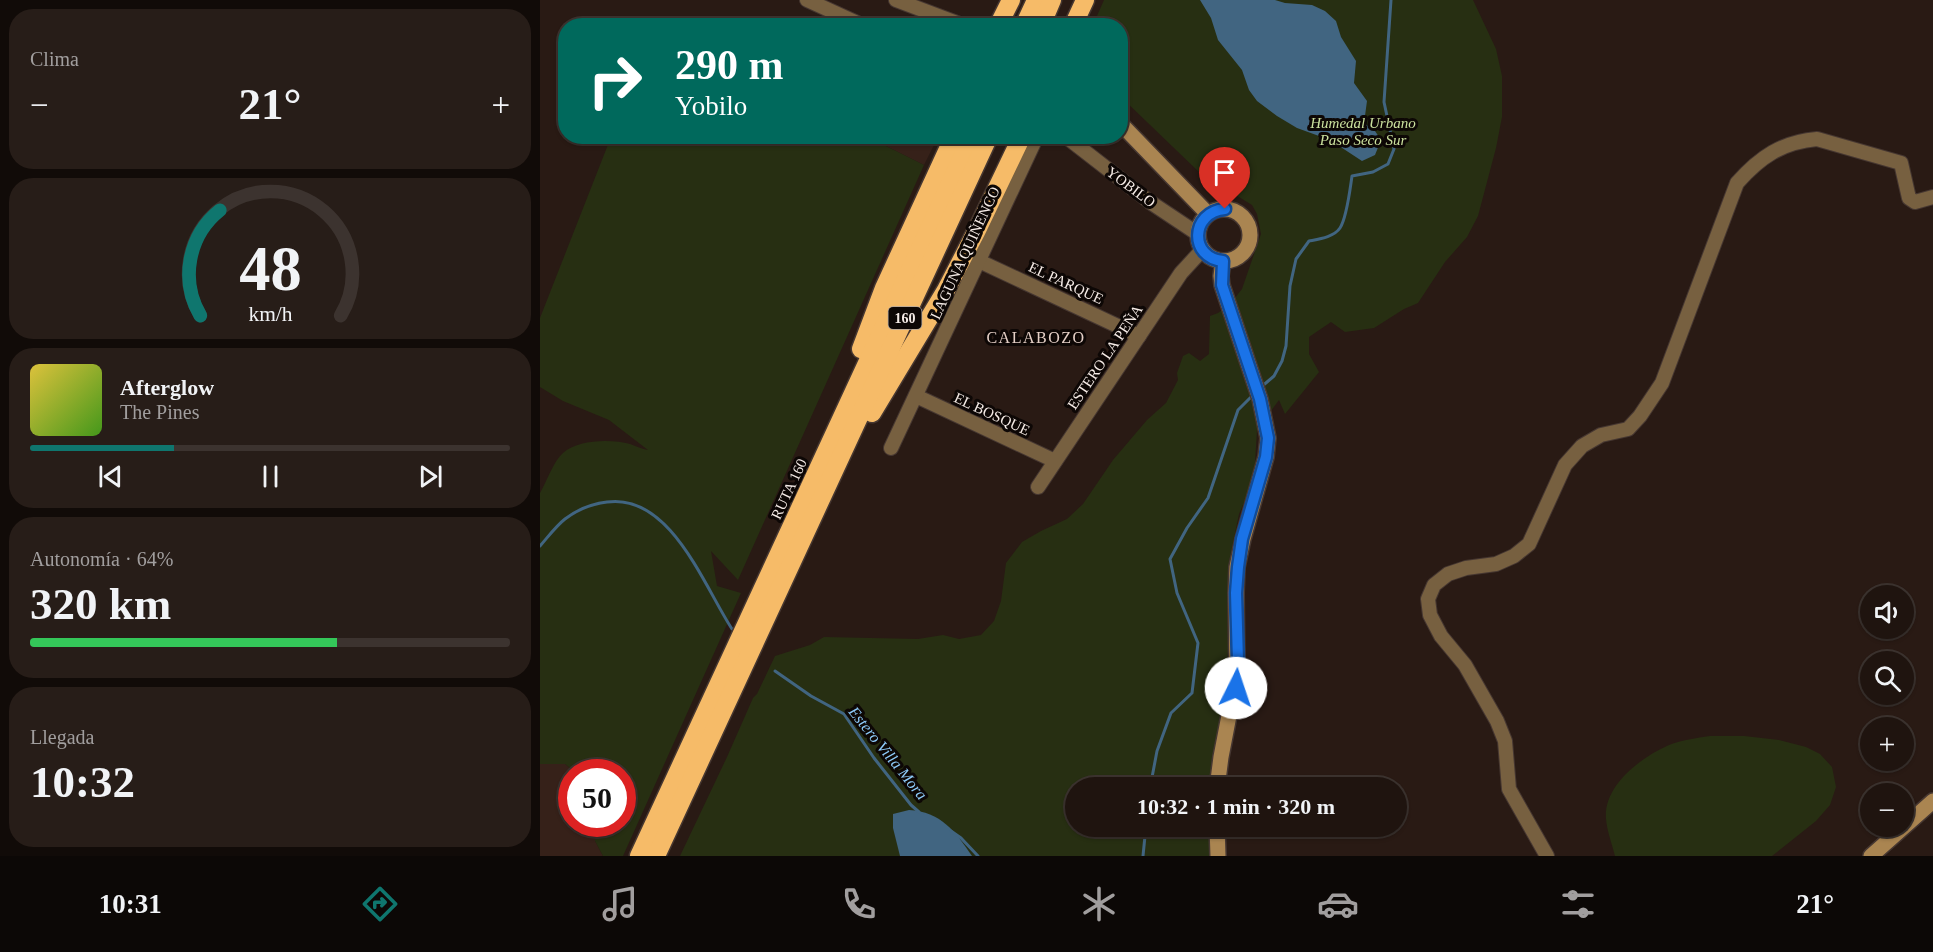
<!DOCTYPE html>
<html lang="es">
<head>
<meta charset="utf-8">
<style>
  :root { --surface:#1f140f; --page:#271d18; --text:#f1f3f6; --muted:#a19e9e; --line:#3c332f; --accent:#0f766e }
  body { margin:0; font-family:"Times New Roman",serif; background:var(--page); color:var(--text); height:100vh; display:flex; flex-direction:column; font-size:22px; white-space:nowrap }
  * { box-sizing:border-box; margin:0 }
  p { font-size:20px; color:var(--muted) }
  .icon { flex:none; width:33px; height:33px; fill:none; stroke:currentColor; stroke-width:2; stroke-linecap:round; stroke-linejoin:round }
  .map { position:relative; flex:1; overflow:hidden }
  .drawer { display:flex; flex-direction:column; gap:9px; padding:9px; background:#110b08; width:540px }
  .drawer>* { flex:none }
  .guide { position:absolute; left:18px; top:18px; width:570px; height:126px; border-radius:24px; box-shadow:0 2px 4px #0004,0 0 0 2px var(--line); background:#00695c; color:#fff; overflow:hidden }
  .fabs { position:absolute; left:1320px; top:585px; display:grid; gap:12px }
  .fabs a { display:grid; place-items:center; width:54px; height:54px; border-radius:50%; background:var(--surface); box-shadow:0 2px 4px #0004,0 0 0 2px var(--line); font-size:30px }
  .speed { position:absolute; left:18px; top:759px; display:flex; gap:12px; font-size:30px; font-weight:700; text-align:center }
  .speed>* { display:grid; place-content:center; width:78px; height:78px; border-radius:50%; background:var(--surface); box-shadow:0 2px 4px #0004,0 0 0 2px var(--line); line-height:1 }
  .speed .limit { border:9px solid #d22; background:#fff; color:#111 }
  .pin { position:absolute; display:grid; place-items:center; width:51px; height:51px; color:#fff; margin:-62px -26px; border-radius:50% 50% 50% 0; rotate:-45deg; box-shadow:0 0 6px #0007 }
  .pin .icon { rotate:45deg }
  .me { position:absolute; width:66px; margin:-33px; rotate:4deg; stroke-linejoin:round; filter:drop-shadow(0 0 4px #0008) }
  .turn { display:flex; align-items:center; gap:21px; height:126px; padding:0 18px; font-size:27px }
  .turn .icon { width:78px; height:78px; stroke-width:2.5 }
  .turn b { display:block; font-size:42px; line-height:51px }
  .big { font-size:45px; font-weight:700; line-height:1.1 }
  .drawer .tile { flex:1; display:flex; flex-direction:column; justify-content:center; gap:9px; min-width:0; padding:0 21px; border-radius:24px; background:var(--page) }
  .drawer .dial { align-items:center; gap:0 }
  .dial svg { height:156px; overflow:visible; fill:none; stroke:var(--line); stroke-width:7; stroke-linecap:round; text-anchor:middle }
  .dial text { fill:var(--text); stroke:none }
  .song { display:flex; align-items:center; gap:18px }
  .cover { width:72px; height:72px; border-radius:9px; background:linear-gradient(135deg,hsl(50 70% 55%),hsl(100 70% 35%)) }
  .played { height:6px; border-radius:3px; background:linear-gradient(90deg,var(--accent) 30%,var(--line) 30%) }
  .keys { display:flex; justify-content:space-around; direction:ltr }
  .heat { display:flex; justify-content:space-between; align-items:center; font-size:33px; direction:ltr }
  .charge { height:9px; border-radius:4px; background:linear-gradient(90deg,#34c759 64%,var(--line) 0) }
  .trip { position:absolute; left:525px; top:777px; width:342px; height:60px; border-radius:30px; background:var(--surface); box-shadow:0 2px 4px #0004,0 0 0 2px var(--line); font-weight:700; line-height:60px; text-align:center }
  .dock { display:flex; height:96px; justify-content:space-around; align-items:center; background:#0c0806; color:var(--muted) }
  .dock .icon { width:42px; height:42px }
  .dock .current { color:var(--accent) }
  .dock b { font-size:27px; color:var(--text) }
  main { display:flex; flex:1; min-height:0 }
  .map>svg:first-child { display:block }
  .built { fill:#362119 }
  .green { fill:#272f12 }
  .water { fill:#416581 }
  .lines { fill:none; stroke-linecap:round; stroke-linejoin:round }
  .stream { stroke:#416581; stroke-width:3 }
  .minor-casing { stroke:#463731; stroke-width:16 }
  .secondary-casing { stroke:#463731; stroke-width:18 }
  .motorway-casing { stroke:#463731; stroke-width:21 }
  .minor { stroke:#776040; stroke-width:14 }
  .secondary { stroke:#aa8551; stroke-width:15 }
  .motorway { stroke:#f6bb68; stroke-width:18 }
  .route-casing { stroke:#114b97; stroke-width:15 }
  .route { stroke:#1a73e8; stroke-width:10 }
  .labels { text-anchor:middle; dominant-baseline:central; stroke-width:6; stroke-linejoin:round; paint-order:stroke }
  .shield { fill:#0d0705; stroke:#afa7a2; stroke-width:1.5 }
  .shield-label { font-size:14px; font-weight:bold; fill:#f5ebe6 }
  .park-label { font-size:15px; font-style:italic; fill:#cbe19e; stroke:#0d0705 }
  .street-label { font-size:15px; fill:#f5ebe6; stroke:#0d0705 }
  .neighbourhood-label { font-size:16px; letter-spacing:1.5px; fill:#e4cfc6; stroke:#0d0705 }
  .water-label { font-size:16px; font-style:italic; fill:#8ecbfa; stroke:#0d0705 }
</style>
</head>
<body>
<main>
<section class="drawer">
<div class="tile"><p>Clima</p>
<div class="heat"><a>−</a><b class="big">21°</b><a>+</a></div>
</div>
<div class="tile dial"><svg viewBox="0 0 100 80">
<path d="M14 69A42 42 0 1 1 86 69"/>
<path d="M14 69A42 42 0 0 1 24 15" stroke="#0f766e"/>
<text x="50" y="56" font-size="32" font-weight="700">48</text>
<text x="50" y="72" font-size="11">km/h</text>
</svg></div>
<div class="tile">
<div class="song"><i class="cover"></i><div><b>Afterglow</b><p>The Pines</p></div></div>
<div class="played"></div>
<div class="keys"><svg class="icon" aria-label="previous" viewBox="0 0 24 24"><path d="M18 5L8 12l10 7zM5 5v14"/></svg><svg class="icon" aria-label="pause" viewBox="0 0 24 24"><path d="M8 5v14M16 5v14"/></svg><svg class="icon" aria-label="next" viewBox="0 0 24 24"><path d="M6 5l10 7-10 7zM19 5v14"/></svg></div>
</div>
<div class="tile"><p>Autonomía · 64%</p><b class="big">320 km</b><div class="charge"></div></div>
<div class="tile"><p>Llegada</p><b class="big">10:32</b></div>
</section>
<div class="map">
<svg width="1393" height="856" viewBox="0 0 1393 856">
  <rect width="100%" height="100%" fill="#291a14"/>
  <g class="built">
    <path d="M328,137H398L384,165Z"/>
    <path d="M0,764H25L34,771L35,772H32V824H55V841L63,856H0Z"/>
  </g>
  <g class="green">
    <path d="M564,0H933L956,49L962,76V117L956,148L938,216L927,237L905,262L878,303L864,309L834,328L805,332L791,322L769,337V354L779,372L745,414L739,400L717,430L714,480L699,514L689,562L687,602L688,649L684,728L671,787L536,788V826L668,827L670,856H140L187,757L213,698L217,694L235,656L270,645L284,637L378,639L403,635L419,639L441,635L454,621L461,601L466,563L482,542L501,531L527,519L543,504L573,460L607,420L626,403L638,380L637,373L643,356L649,353L660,361L669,354L670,316L678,313L691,303L702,289L721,234L717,214L712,205L660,173L581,97L580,26L553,25Z"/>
    <path d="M71,137H328L384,165L198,580L171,551L177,586L201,593L83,856H63L55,841V824H82V772H35L25,764H0V493C7,481 13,462 23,453C38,439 72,439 90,444C96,446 102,449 108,450L69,420L23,401L0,387V318Z"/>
    <path d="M1170,736H1204L1239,740L1266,747L1280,754L1292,767L1296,787L1290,805L1276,821L1232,856H1075C1072,844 1067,831 1066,819C1063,786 1101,757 1129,745C1142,740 1156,738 1170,736Z"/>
  </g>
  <g class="water">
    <path d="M660,0H735L745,3L772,5L785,11L796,21L801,37L816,61L814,83L827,101L824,123L835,131L841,140L835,155L822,161L790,140L757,128L737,116L717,101L709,90L702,70L678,40L671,18Z"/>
    <path d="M369,810C401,812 415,831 432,856H360L353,828V814Z"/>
  </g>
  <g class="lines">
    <g class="stream">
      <path d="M720,388L734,376L742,361L746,346L750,286L756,259L769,241C779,239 794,237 800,228C807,217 810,189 812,176L833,172L848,164L854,149L844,102L851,0"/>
      <path d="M0,546C8,537 16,526 25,519C38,509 51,504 67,502C130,493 164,586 192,629"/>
      <path d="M235,671L271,696L304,714L334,758L371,805L379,812"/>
      <path d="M610,788L617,751L631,713L652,693L658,643L637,593L630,559L647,528L668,498L698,410L713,395"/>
      <path d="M411,831L421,838L438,856"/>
      <path d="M603,856L606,826"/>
    </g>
    <defs>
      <g id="minor">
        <path d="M267,0L324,26"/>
        <path d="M356,0L425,26"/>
        <path d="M525,136L610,202L658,234"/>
        <path d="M439,261L599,336"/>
        <path d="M376,396L515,461"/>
        <path d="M351,448L497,136"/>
        <path d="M498,487L641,273L663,249"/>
        <path d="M1007,856L969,789L965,741L957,721L925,665L901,636L890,615L888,599L894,585L908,574L926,568L956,564L974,556L989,544L1025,465L1042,446L1061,435L1088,429L1100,416L1122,383L1197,183C1220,157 1242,142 1277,139L1361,163L1369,198L1375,202L1393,197"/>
      </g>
      <g id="secondary">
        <path d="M580,123L668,214"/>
        <circle cx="684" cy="235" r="26"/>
        <path d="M677,788L681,757L697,674L696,593L697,567L703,539L726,457L728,438L720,399L682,285L681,276L683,261"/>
        <path d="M677,826L678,856"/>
        <path d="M1331,856L1393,801"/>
      </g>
      <g id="motorway">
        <path d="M458,26L471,0"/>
        <path d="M484,26L496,0"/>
        <path d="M501,26L512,0"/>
        <path d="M533,26L545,0"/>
        <path d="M321,349L344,288L414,136"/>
        <path d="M332,413L406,290L437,230L482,136"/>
        <path d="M99,856L432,136"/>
        <path d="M116,856L449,136"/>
      </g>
    </defs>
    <use href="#minor" class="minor-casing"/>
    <use href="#secondary" class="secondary-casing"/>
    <use href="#motorway" class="motorway-casing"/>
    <use href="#minor" class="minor"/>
    <use href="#secondary" class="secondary"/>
    <use href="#motorway" class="motorway"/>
  </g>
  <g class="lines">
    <defs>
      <path id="route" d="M685,209C650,212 649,258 683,261L682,285L720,399L728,438L726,457L702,539L698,567L696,593L698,661L696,688"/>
    </defs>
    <use href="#route" class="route-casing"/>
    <use href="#route" class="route"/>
  </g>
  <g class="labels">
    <rect class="shield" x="348.5" y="307" width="33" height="22" rx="4.5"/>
    <g class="shield-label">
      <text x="365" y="318">160</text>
    </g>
    <g class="park-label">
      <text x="823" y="123">Humedal Urbano<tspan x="823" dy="17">Paso Seco Sur</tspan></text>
    </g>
    <g class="street-label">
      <text transform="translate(591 187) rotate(37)">YOBILO</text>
      <text transform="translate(425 253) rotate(-65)">LAGUNA QUIÑENCO</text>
      <text transform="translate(526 283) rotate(25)">EL PARQUE</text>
      <text transform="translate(565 357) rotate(-56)">ESTERO LA PEÑA</text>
      <text transform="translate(452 414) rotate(25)">EL BOSQUE</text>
      <text transform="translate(249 489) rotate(-65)">RUTA 160</text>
    </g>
    <g class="neighbourhood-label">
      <text x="496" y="337">CALABOZO</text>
    </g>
    <g class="water-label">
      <text transform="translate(348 753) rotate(51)">Estero Villa Mora</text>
    </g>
  </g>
</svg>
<div class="fabs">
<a><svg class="icon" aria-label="sound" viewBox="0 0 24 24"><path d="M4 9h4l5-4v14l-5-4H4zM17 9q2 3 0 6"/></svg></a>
<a><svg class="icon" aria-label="search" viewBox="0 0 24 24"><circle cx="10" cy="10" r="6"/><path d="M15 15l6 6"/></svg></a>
<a>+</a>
<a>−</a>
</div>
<div class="speed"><div class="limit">50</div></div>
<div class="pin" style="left:685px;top:209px;background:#d93025"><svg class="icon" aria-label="arrive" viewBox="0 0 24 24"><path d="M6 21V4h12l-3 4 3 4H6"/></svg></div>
<svg class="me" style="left:696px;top:688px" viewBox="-20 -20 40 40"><circle r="19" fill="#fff"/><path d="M0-13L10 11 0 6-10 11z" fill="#1a73e8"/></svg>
<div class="trip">10:32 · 1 min · 320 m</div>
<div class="guide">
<div class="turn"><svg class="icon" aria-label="right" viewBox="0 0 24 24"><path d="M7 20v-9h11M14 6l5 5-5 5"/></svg><div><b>290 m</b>Yobilo</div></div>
</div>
</div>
</main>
<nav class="dock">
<b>10:31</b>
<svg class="icon current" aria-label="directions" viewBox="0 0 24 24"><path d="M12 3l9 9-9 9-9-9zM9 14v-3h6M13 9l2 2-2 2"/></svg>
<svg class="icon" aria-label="music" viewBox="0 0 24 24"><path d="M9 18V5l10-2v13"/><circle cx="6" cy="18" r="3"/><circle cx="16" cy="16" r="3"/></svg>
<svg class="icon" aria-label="phone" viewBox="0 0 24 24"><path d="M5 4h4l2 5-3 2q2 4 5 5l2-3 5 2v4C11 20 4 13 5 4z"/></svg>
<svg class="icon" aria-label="climate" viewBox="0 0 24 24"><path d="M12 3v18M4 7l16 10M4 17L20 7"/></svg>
<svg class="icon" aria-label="car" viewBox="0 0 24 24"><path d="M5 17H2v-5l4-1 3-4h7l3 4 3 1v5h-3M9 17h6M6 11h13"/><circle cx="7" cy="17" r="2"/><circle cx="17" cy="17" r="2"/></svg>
<svg class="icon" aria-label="filters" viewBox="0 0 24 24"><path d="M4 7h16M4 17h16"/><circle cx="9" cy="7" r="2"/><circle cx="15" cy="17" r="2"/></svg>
<b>21°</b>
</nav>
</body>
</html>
